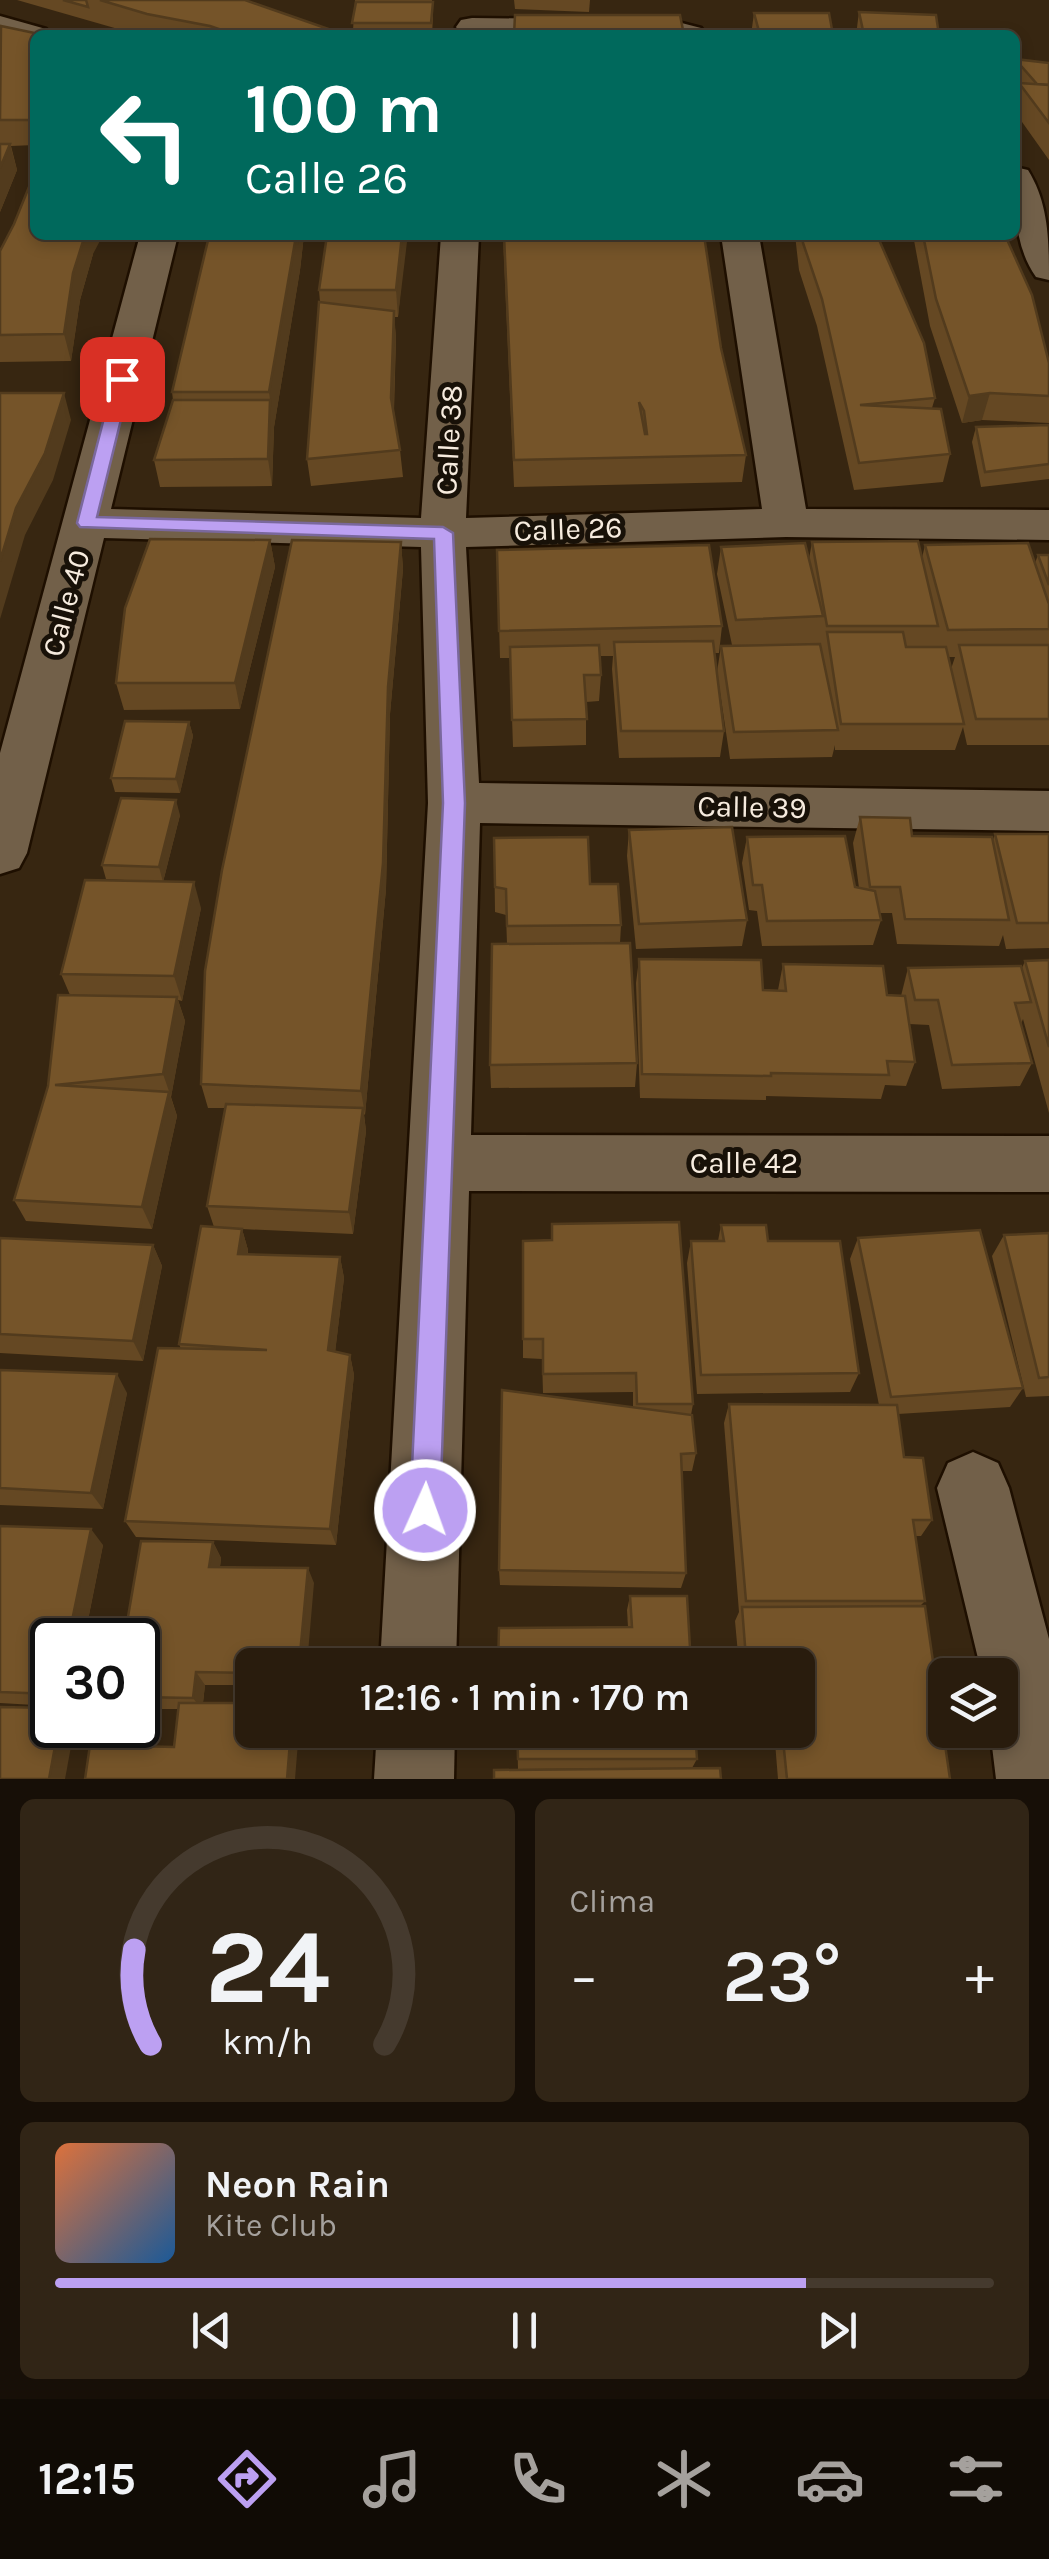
<!DOCTYPE html>
<html lang="es">
<head>
<meta charset="utf-8">
<style>
  :root { --surface:#291c0d; --page:#312516; --text:#f1f3f6; --muted:#a5a19d; --line:#453a2e; --accent:#bca0f2 }
  body { margin:0; font-family:Karla,sans-serif; background:var(--page); color:var(--text); height:100vh; display:flex; flex-direction:column; font-size:38px; white-space:nowrap }
  * { box-sizing:border-box; margin:0 }
  p { font-size:32px; color:var(--muted) }
  .icon { flex:none; width:55px; height:55px; fill:none; stroke:currentColor; stroke-width:2; stroke-linecap:round; stroke-linejoin:round }
  .map { position:relative; height:1779px; overflow:hidden }
  .side { display:flex; flex-direction:column; gap:20px; padding:20px; background:#170f07; flex:1 }
  .side>* { flex:none }
  .hud { position:absolute; left:30px; top:30px; width:990px; height:210px; border-radius:15px; box-shadow:0 5px 15px #0003,0 0 0 2px var(--line); background:#00695c; color:#fff; overflow:hidden }
  .buttons { position:absolute; left:928px; top:1658px; display:grid; gap:20px }
  .buttons a { display:grid; place-items:center; width:90px; height:90px; border-radius:15px; background:var(--surface); box-shadow:0 5px 15px #0003,0 0 0 2px var(--line); font-size:50px }
  .speed { position:absolute; left:30px; top:1618px; display:flex; gap:20px; font-size:50px; font-weight:700; text-align:center }
  .speed>* { display:grid; place-content:center; width:130px; height:130px; border-radius:50%; background:var(--surface); box-shadow:0 5px 15px #0003,0 0 0 2px var(--line); line-height:1 }
  .speed .limit { border:5px solid #111; border-radius:15px; background:#fff; color:#111 }
  .pin { position:absolute; display:grid; place-items:center; width:85px; height:85px; color:#fff; margin:-42px; border-radius:20px; box-shadow:0 5px 15px #0006 }
  .me { position:absolute; width:110px; margin:-55px; rotate:2deg; stroke-linejoin:round; filter:drop-shadow(0 0 8px #0008) }
  .turn { display:flex; align-items:center; gap:35px; height:210px; padding:0 50px; font-size:45px }
  .turn .icon { width:130px; height:130px; stroke-width:2.5 }
  .turn b { display:block; font-size:70px; line-height:85px }
  .big { font-size:75px; font-weight:600; line-height:1.1 }
  .side .card { flex:1; display:flex; flex-direction:column; justify-content:center; gap:15px; min-width:0; padding:0 35px; border-radius:15px; background:var(--page) }
  .side .dial { align-items:center; gap:0 }
  .dial svg { height:260px; overflow:visible; fill:none; stroke:var(--line); stroke-width:7; stroke-linecap:round; text-anchor:middle }
  .dial text { fill:var(--text); stroke:none }
  .song { display:flex; align-items:center; gap:30px }
  .cover { width:120px; height:120px; border-radius:15px; background:linear-gradient(135deg,hsl(20 70% 55%),hsl(210 70% 35%)) }
  .played { height:10px; border-radius:5px; background:linear-gradient(90deg,var(--accent) 80%,var(--line) 80%) }
  .keys { display:flex; justify-content:space-around; direction:ltr }
  .heat { display:flex; justify-content:space-between; align-items:center; font-size:55px; direction:ltr }
  .side .tiles { flex:1; display:grid; gap:20px; grid-template-columns:1fr 1fr }
  .card:last-child { grid-column:span 2 }
  .trip { position:absolute; left:235px; top:1648px; width:580px; height:100px; border-radius:15px; background:var(--surface); box-shadow:0 5px 15px #0003,0 0 0 2px var(--line); font-weight:600; line-height:100px; text-align:center }
  .tabs { display:flex; height:160px; justify-content:space-around; align-items:center; background:#100b05; color:var(--muted) }
  .tabs .icon { width:70px; height:70px }
  .tabs .active { color:var(--accent) }
  .tabs b { font-size:45px; color:var(--text) }
  .map>svg:first-child { display:block }
  .lines { fill:none; stroke-linecap:round; stroke-linejoin:round }
  .street-casing { stroke:#1e0f00; stroke-width:5 }
  .street { fill:#726049; fill-rule:evenodd }
  .wall { fill:#654823; fill-rule:evenodd }
  .shaded-wall { fill:#523b1d }
  .building { fill:#755429; stroke:#523b1d; stroke-width:2.5; fill-rule:evenodd }
  .route { fill:#bca0f2; stroke:#7a689d; stroke-width:2.5 }
  .labels { text-anchor:middle; dominant-baseline:central; stroke-width:10; stroke-linejoin:round; paint-order:stroke }
  .street-label { font-size:30px; fill:#f6ebde; stroke:#181108 }
</style>
</head>
<body>
<div class="map">
<svg width="1049" height="1779" viewBox="0 0 1049 1779">
  <rect width="100%" height="100%" fill="#372611"/>
  <g class="lines">
    <defs>
      <g id="street">
        <path d="M0,16L46,29L50,35H35V45L0,35Z"/>
        <path d="M472,18L670,20L701,28L706,35L461,34L456,27L461,20Z"/>
        <path d="M1015,167L1028,170C1049,204 1049,241 1049,280L1036,277C1013,244 1015,206 1015,167Z"/>
        <path d="M140,235H178L111,509L421,518L441,235H479L466,518L762,509L721,235H759L806,509L1049,510V540L786,537L466,547L479,783L1049,791V831L480,823L471,1135L1049,1136V1192L469,1191L456,1665H380L428,803L421,547L104,538L27,853L19,868L0,874V753Z"/>
        <path d="M973,1452L998,1463L1009,1488L1049,1639V1779H996L990,1730H1000V1675H982L937,1488L948,1463Z"/>
        <path d="M377,1730H455L454,1779H374Z"/>
      </g>
    </defs>
    <use href="#street" class="street-casing"/>
    <use href="#street" class="street"/>
  </g>
  <g class="wall">
    <path d="M17,0H245L337,32V35H139Z"/>
    <path d="M355,0H432L433,16L432,35H348L353,30Z"/>
    <path d="M514,0H590L589,12L515,9Z"/>
    <path d="M859,12L864,35H856Z"/>
    <path d="M754,13L833,35H751Z"/>
    <path d="M0,28L35,35V145L11,146L17,170L0,212Z"/>
    <path d="M1015,59L1049,63V160L1015,112V100L1020,83L1015,78Z"/>
    <path d="M212,235H304L300,270L274,427L272,486L160,487L154,460L173,400L172,392Z"/>
    <path d="M327,235H406L398,317H394L396,338L394,411L400,450L403,477L311,486L307,459L320,302L319,290Z"/>
    <path d="M503,235H704L721,348L746,455L742,482L514,487Z"/>
    <path d="M795,235H877L935,398L932,408L950,454L943,482L854,490L817,326L799,270Z"/>
    <path d="M913,235H1005L1049,363V423L982,420L962,423L930,326Z"/>
    <path d="M0,251L93,254L80,300L71,361L0,362Z"/>
    <path d="M1049,425V479L981,487L972,442L976,427Z"/>
    <path d="M270,540L275,567L240,709L124,710L116,683Z"/>
    <path d="M401,542L403,569L390,714L386,889L365,1115L364,1114L366,1131L353,1234L242,1229L248,1250V1254L340,1257L344,1278L335,1352L350,1355L354,1375L336,1545L136,1537L125,1521L181,1349L179,1344L214,1227L207,1206L225,1108H208L201,1084Z"/>
    <path d="M812,542L922,558L925,545L1035,563L1038,555H1049V745H967L963,727L955,750H835V745L832,757L730,759L717,672L721,646L732,645L717,574L721,547L809,559ZM948,657H955L951,669Z"/>
    <path d="M497,550L722,626L719,653H714L724,731L720,757L619,758L612,669L613,656H600L601,675L599,701L586,702V745L513,747L510,658H500Z"/>
    <path d="M189,722L193,736L180,793L115,792L111,778Z"/>
    <path d="M180,815L163,882L106,879L102,865Z"/>
    <path d="M860,817L912,836L993,840L995,834H1049V948L1006,949L1003,935L999,946L897,944L892,913H879L881,920L873,945L762,946L757,911L749,910L742,863L747,837L859,888L853,843Z"/>
    <path d="M629,830L747,920L742,946L636,949L627,856Z"/>
    <path d="M494,838L590,884L621,925L620,943L637,1063L635,1087L491,1088L490,1065L507,944L506,915L495,912Z"/>
    <path d="M201,908L182,1001L178,1000L185,1021L171,1097L177,1116L152,1229L26,1221L14,1200L48,1086L70,995L61,974Z"/>
    <path d="M639,959L763,990H778L783,964L887,995L901,996L908,968H1022L1025,961L1049,960V1113L1023,1019L1021,1024L1032,1063L1020,1086L942,1089L929,1025L909,1024L915,1062L906,1086L885,1085L881,1099L766,1096V1100L640,1098L636,983Z"/>
    <path d="M721,1225L859,1373L850,1392L697,1394L687,1263L691,1241H718Z"/>
    <path d="M1049,1233V1396L1026,1397L992,1256L1004,1235Z"/>
    <path d="M0,1238L153,1245L162,1266L143,1361L0,1353Z"/>
    <path d="M858,1238L1023,1388L1010,1407L898,1414L904,1457L932,1520L921,1536H916L925,1601L920,1606L950,1779H778L774,1730H798V1665H739L735,1621L739,1612L724,1423L729,1404L879,1405L850,1259Z"/>
    <path d="M523,1241L693,1404L691,1415L696,1453L692,1471H682L686,1573L681,1588L500,1585L499,1570L633,1407V1392L543,1393L542,1359L523,1358Z"/>
    <path d="M0,1370L127,1393L103,1509L0,1505Z"/>
    <path d="M0,1526L103,1545L84,1640H52V1706L0,1703Z"/>
    <path d="M213,1542L221,1558L220,1567L314,1583L252,1665V1685H205L203,1703L179,1709H138V1640Z"/>
    <path d="M630,1596L691,1665L628,1627L627,1610Z"/>
    <path d="M517,1730L697,1759L692,1768L518,1769Z"/>
  </g>
  <g class="shaded-wall">
    <path d="M10,144L17,170L0,212V168Z"/>
    <path d="M85,235H103L93,254L80,300L71,361L64,334L73,273Z"/>
    <path d="M304,235L300,270L274,427L272,486L268,459L270,400L269,392L296,236Z"/>
    <path d="M402,235H406L407,242L398,317L396,290Z"/>
    <path d="M394,311L396,338L393,425L391,398Z"/>
    <path d="M64,393L71,420L53,480L25,535L0,619V561L16,508Z"/>
    <path d="M990,393L982,420L962,423L969,396Z"/>
    <path d="M270,540L275,567L240,709L235,683Z"/>
    <path d="M401,542L403,569L390,714L386,889L365,1115L361,1091L388,687Z"/>
    <path d="M189,722L193,736L180,793L176,779Z"/>
    <path d="M176,800L180,815L163,882L159,867Z"/>
    <path d="M194,882L201,908L182,1001L174,976Z"/>
    <path d="M177,997L185,1021L171,1097L163,1074Z"/>
    <path d="M169,1092L177,1116L152,1229L142,1207Z"/>
    <path d="M363,1108L366,1131L353,1234L349,1212Z"/>
    <path d="M242,1229L248,1250L245,1275L238,1254Z"/>
    <path d="M153,1245L162,1266L143,1361L133,1341Z"/>
    <path d="M340,1257L344,1278L333,1370L328,1350Z"/>
    <path d="M350,1355L354,1375L336,1545L330,1529Z"/>
    <path d="M117,1374L127,1393L103,1509L91,1493Z"/>
    <path d="M91,1529L103,1545L84,1640H68Z"/>
    <path d="M213,1542L221,1558L218,1582L209,1567Z"/>
    <path d="M308,1568L314,1583L307,1665H299Z"/>
    <path d="M196,1672L205,1685L202,1710L193,1698Z"/>
    <path d="M59,1725H75L65,1779H49Z"/>
    <path d="M291,1730H299L295,1779H287Z"/>
  </g>
  <g class="building">
    <path d="M63,0H86L88,7Z"/>
    <path d="M100,0H245L337,32L319,35H236L210,26L147,14Z"/>
    <path d="M356,2H433L431,23H352Z"/>
    <path d="M859,12L936,15L939,35H864Z"/>
    <path d="M754,13H829L833,35H760Z"/>
    <path d="M515,15H680L684,35H514Z"/>
    <path d="M1,26L44,35H35V120H0Z"/>
    <path d="M349,30H428V35H348Z"/>
    <path d="M1015,59L1049,63V85L1037,84Z"/>
    <path d="M1019,83L1049,85V123Z"/>
    <path d="M0,144H10L0,168Z"/>
    <path d="M33,177H35V235H85L73,273L64,334L0,335V251L14,224Z"/>
    <path d="M212,235H298L297,244L296,236Z"/>
    <path d="M327,235H402L396,290H319Z"/>
    <path d="M504,235H704L721,348L746,455L514,460ZM639,402L644,411L647,434H645Z"/>
    <path d="M802,235H877L924,343L935,398L860,405L941,409L950,454L859,463L822,299L803,243Z"/>
    <path d="M923,235H1005L1032,295L1049,363V396L990,393L969,396L936,299Z"/>
    <path d="M209,236H296L269,392H172Z"/>
    <path d="M319,302L394,311L391,398L400,450L307,459Z"/>
    <path d="M0,393H64L45,453L16,508L0,561Z"/>
    <path d="M173,400H270L268,459L154,460Z"/>
    <path d="M1049,425V464L985,472L976,427Z"/>
    <path d="M150,539L270,540L235,683H116L125,608Z"/>
    <path d="M292,540L401,542L388,687L383,863L361,1091L201,1084L205,971L222,870Z"/>
    <path d="M918,541L938,626H827L812,542Z"/>
    <path d="M805,543L823,616L736,620L721,547Z"/>
    <path d="M1028,543L1049,604V629L948,630L925,545Z"/>
    <path d="M709,545L722,626L499,631L497,550Z"/>
    <path d="M1038,555H1049V585Z"/>
    <path d="M827,632H903L906,647H946L964,724H841Z"/>
    <path d="M713,641L724,731H621L614,642Z"/>
    <path d="M820,644L838,730L734,732L721,646Z"/>
    <path d="M599,645L601,675H584L587,719L512,720L510,647Z"/>
    <path d="M959,645H1049V719H976Z"/>
    <path d="M125,721L189,722L176,779L111,778Z"/>
    <path d="M121,798L176,800L159,867L102,865Z"/>
    <path d="M860,817L910,818L912,836L992,837L1009,920L905,919L900,887H870Z"/>
    <path d="M732,827L747,920L639,924L629,830Z"/>
    <path d="M995,834H1049V923H1017Z"/>
    <path d="M845,836L855,887L875,891L881,920L767,921L762,885H753L747,837Z"/>
    <path d="M588,837L590,884H618L621,925L507,926L506,889L495,887L494,838Z"/>
    <path d="M85,880L194,882L174,976L61,974Z"/>
    <path d="M630,943L637,1063L490,1065L492,944Z"/>
    <path d="M639,959L761,960L763,990L786,991L783,964L883,966L887,995L905,996L915,1062L887,1061L889,1075L771,1073V1076L642,1074Z"/>
    <path d="M1049,960V1047L1025,961Z"/>
    <path d="M1021,966L1031,1002L1015,1003L1032,1063L952,1065L938,1000H915L908,968Z"/>
    <path d="M58,995L177,997L163,1074L55,1085L169,1092L142,1207L14,1200L48,1086Z"/>
    <path d="M226,1104L363,1108L349,1212L207,1206Z"/>
    <path d="M679,1222L693,1404H637L636,1373L543,1374V1339H523V1241L552,1240V1224Z"/>
    <path d="M721,1225H766L768,1241H840L859,1373L701,1375L691,1241H724Z"/>
    <path d="M201,1226L242,1229L238,1254L340,1257L328,1350L350,1355L330,1529L125,1521L158,1348L267,1350L179,1344Z"/>
    <path d="M980,1230L1023,1388L891,1397L858,1238Z"/>
    <path d="M1049,1233V1377L1039,1378L1004,1235Z"/>
    <path d="M0,1238L153,1245L133,1341L0,1334Z"/>
    <path d="M0,1370L117,1374L91,1493L0,1488Z"/>
    <path d="M502,1390L692,1415L696,1453L681,1454L686,1573L499,1570Z"/>
    <path d="M729,1404L897,1405L904,1457L923,1458L932,1520H913L925,1601H746Z"/>
    <path d="M0,1526L91,1529L68,1640H52V1694L0,1692Z"/>
    <path d="M141,1541L213,1542L209,1567L308,1568L299,1665H252V1673L196,1672L193,1698L138,1697V1640H124Z"/>
    <path d="M630,1596H687L691,1665H498L499,1628L632,1627Z"/>
    <path d="M925,1606L950,1779H787L782,1730H798V1665H777L776,1659L746,1658L742,1607Z"/>
    <path d="M179,1703H252V1730H291L287,1779H85L90,1745L174,1747Z"/>
    <path d="M0,1707L52,1708V1725H59L49,1779H0Z"/>
    <path d="M517,1730H695L697,1759H518Z"/>
    <path d="M720,1768L721,1779H494V1770Z"/>
  </g>
  <path class="route" d="M122,374L131,379L97,517L443,527L453,533L465,803L440,1510L435,1521L425,1525L414,1521L410,1510L443,803L434,539L80,527L77,523L114,379Z"/>
  <g class="labels">
    <g class="street-label">
      <text transform="translate(449 440) rotate(-87)">Calle 38</text>
      <text transform="translate(568 529) rotate(-2)">Calle 26</text>
      <text transform="translate(66 603) rotate(-75)">Calle 40</text>
      <text transform="translate(752 807) rotate(1)">Calle 39</text>
      <text x="744" y="1163">Calle 42</text>
    </g>
  </g>
</svg>
<div class="buttons">
<a><svg class="icon" aria-label="layers" viewBox="0 0 24 24"><path d="M12 4l9 5-9 5-9-5zM3 14l9 5 9-5"/></svg></a>
</div>
<div class="speed"><div class="limit">30</div></div>
<div class="pin" style="left:122px;top:379px;background:#d93025"><svg class="icon" aria-label="arrive" viewBox="0 0 24 24"><path d="M6 21V4h12l-3 4 3 4H6"/></svg></div>
<svg class="me" style="left:425px;top:1510px" viewBox="-20 -20 40 40"><circle r="17" fill="#bca0f2" stroke="#fff" stroke-width="3"/><path d="M0-11L8 9 0 5-8 9z" fill="#fff"/></svg>
<div class="trip">12:16 · 1 min · 170 m</div>
<div class="hud">
<div class="turn"><svg class="icon" aria-label="left" viewBox="0 0 24 24"><path d="M17 20v-9H6M10 6l-5 5 5 5"/></svg><div><b>100 m</b>Calle 26</div></div>
</div>
</div>
<section class="side">
<div class="tiles">
<div class="card dial"><svg viewBox="0 0 100 80">
<path d="M14 69A42 42 0 1 1 86 69"/>
<path d="M14 69A42 42 0 0 1 9 40" stroke="#bca0f2"/>
<text x="50" y="56" font-size="32" font-weight="700">24</text>
<text x="50" y="72" font-size="11">km/h</text>
</svg></div>
<div class="card"><p>Clima</p>
<div class="heat"><a>−</a><b class="big">23°</b><a>+</a></div>
</div>
<div class="card">
<div class="song"><i class="cover"></i><div><b>Neon Rain</b><p>Kite Club</p></div></div>
<div class="played"></div>
<div class="keys"><svg class="icon" aria-label="previous" viewBox="0 0 24 24"><path d="M18 5L8 12l10 7zM5 5v14"/></svg><svg class="icon" aria-label="pause" viewBox="0 0 24 24"><path d="M8 5v14M16 5v14"/></svg><svg class="icon" aria-label="next" viewBox="0 0 24 24"><path d="M6 5l10 7-10 7zM19 5v14"/></svg></div>
</div>
</div>
</section>
<nav class="tabs">
<b>12:15</b>
<svg class="icon active" aria-label="directions" viewBox="0 0 24 24"><path d="M12 3l9 9-9 9-9-9zM9 14v-3h6M13 9l2 2-2 2"/></svg>
<svg class="icon" aria-label="music" viewBox="0 0 24 24"><path d="M9 18V5l10-2v13"/><circle cx="6" cy="18" r="3"/><circle cx="16" cy="16" r="3"/></svg>
<svg class="icon" aria-label="phone" viewBox="0 0 24 24"><path d="M5 4h4l2 5-3 2q2 4 5 5l2-3 5 2v4C11 20 4 13 5 4z"/></svg>
<svg class="icon" aria-label="climate" viewBox="0 0 24 24"><path d="M12 3v18M4 7l16 10M4 17L20 7"/></svg>
<svg class="icon" aria-label="car" viewBox="0 0 24 24"><path d="M5 17H2v-5l4-1 3-4h7l3 4 3 1v5h-3M9 17h6M6 11h13"/><circle cx="7" cy="17" r="2"/><circle cx="17" cy="17" r="2"/></svg>
<svg class="icon" aria-label="filters" viewBox="0 0 24 24"><path d="M4 7h16M4 17h16"/><circle cx="9" cy="7" r="2"/><circle cx="15" cy="17" r="2"/></svg>
</nav>
</body>
</html>
